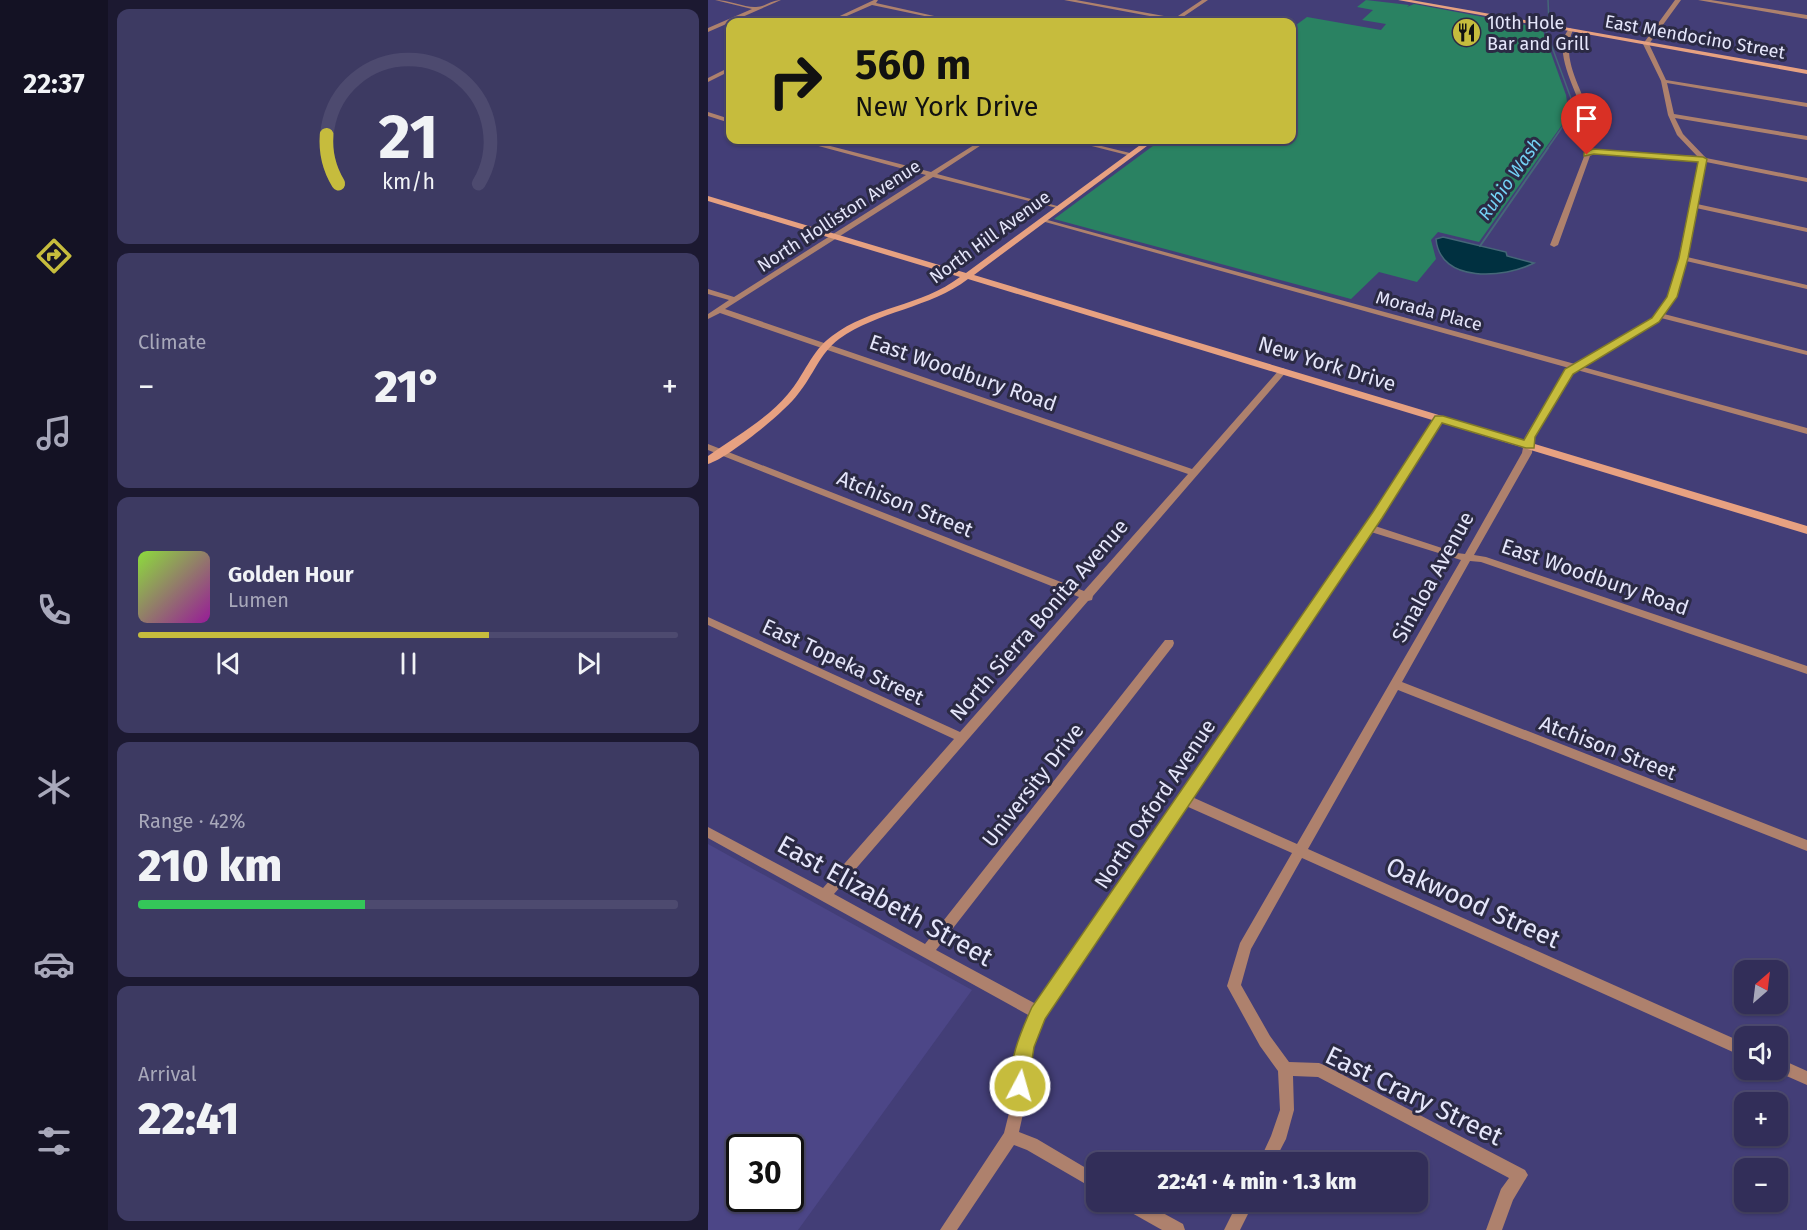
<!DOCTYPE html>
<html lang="en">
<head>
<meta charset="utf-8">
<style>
  :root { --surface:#322e59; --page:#3d3a62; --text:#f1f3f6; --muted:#a8a8ba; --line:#4d4a6f; --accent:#c6bc3d }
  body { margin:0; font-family:"Fira Sans",sans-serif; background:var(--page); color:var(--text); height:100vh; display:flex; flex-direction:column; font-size:22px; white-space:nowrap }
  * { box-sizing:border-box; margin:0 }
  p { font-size:20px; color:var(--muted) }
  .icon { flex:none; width:33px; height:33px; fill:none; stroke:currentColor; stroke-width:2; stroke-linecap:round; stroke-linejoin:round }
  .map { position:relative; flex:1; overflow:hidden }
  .sheet { display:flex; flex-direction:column; gap:9px; padding:9px; background:#1c1931; width:600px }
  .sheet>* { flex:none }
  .banner { position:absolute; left:18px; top:18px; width:570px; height:126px; border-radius:12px; box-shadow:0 2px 4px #0004,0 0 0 2px var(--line); background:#c6bc3d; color:#111; overflow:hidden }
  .needle { width:39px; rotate:28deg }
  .fabs { position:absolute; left:1026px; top:960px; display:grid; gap:12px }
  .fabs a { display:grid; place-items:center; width:54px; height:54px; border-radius:12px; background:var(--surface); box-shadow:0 2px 4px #0004,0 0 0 2px var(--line); font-size:30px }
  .speed { position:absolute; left:18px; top:1134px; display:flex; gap:12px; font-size:30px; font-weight:700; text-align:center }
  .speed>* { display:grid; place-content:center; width:78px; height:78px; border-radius:50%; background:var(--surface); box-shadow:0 2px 4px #0004,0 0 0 2px var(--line); line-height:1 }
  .speed .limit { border:3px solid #111; border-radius:9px; background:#fff; color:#111 }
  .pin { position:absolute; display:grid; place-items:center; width:51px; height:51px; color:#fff; margin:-62px -26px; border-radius:50% 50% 50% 0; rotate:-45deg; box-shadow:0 0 6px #0007 }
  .pin .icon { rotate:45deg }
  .me { position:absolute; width:66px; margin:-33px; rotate:6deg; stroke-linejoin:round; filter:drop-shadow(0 0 4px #0008) }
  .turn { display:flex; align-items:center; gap:21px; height:126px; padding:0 30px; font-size:27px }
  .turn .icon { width:78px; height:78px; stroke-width:2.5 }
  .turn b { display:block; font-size:42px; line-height:51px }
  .big { font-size:45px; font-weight:800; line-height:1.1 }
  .sheet .card { flex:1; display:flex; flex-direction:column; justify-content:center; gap:9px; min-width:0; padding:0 21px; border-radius:12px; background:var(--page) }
  .sheet .dial { align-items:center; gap:0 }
  .dial svg { height:156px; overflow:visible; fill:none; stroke:var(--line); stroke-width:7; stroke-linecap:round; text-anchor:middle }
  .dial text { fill:var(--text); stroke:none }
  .song { display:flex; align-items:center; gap:18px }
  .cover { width:72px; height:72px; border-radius:9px; background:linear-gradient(135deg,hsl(90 70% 55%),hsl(300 70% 35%)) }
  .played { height:6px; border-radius:3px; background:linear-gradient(90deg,var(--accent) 65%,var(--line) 65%) }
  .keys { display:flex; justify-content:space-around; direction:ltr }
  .heat { display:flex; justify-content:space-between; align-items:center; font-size:33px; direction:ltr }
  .charge { height:9px; border-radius:4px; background:linear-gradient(90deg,#34c759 42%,var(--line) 0) }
  .trip { position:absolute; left:378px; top:1152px; width:342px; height:60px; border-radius:12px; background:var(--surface); box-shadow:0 2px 4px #0004,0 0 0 2px var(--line); font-weight:800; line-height:60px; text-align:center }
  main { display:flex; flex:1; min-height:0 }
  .tab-bar { display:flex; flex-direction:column; width:108px; justify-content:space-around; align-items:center; background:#141224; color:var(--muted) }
  .tab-bar .icon { width:42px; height:42px }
  .tab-bar .active { color:var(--accent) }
  .tab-bar b { font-size:27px; color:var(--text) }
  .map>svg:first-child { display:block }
  .built { fill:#4c4687; fill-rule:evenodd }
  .green { fill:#2a8262 }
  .water { fill:#003040; stroke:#456778; stroke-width:1.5 }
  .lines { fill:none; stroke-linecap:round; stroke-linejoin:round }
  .stream-far1 { stroke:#456778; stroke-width:1.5 }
  .stream { stroke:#456778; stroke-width:2 }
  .street { fill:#ae816d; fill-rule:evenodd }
  .secondary { fill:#e7a181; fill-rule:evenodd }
  .route { fill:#c6bc3d; stroke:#817a28; stroke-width:1.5 }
  .labels { text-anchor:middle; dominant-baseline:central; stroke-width:6; stroke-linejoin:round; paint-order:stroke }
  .far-poi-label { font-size:18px; fill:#e5e6fb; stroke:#2b2a44; text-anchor:start }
  .far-street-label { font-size:18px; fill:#e5e6fb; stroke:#2b2a44 }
  .far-water-label { font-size:18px; font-style:italic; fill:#73d0f4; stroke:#2b2a44 }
  .street-label { font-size:21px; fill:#e5e6fb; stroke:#2b2a44 }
  .near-street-label { font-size:26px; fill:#e5e6fb; stroke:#2b2a44 }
</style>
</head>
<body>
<main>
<nav class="tab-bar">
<b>22:37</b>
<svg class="icon active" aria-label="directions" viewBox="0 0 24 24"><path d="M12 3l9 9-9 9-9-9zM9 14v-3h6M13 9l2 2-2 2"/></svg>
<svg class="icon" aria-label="music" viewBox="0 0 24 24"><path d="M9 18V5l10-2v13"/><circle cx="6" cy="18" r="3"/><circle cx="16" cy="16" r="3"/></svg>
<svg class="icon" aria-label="phone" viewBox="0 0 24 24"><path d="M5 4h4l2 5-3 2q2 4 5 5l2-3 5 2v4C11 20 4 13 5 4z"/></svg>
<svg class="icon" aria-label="climate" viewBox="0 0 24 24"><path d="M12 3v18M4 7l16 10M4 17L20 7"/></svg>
<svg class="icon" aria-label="car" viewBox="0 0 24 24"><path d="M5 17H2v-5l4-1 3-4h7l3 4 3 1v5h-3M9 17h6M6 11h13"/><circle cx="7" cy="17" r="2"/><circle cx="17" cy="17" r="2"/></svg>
<svg class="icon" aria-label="filters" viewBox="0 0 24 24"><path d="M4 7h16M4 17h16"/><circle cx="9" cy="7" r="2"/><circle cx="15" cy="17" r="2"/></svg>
</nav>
<section class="sheet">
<div class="card dial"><svg viewBox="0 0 100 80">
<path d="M14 69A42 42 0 1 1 86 69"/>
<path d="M14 69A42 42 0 0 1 8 44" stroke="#c6bc3d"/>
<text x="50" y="56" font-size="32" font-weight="700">21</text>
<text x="50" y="72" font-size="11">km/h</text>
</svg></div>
<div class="card"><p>Climate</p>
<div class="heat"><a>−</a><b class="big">21°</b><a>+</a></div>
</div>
<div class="card">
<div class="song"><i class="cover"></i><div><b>Golden Hour</b><p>Lumen</p></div></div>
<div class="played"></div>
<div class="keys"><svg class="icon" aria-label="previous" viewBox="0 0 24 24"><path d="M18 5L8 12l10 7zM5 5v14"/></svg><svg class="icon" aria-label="pause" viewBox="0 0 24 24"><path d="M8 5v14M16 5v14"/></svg><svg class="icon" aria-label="next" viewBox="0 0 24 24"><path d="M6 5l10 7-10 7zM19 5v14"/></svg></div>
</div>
<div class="card"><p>Range · 42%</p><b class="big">210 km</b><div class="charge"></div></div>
<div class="card"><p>Arrival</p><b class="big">22:41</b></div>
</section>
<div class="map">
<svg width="1099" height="1230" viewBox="0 0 1099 1230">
  <rect width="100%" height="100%" fill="#433e77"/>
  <path class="built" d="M0,844L264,990L90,1230H0ZM32,1148H82V1198H32Z"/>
  <path class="green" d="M658,0L701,5L699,7L706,4L834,28L858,95L861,115L771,242L730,232L723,240L728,259L709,282L671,272L643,299L346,219L453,140H584V28L599,17L673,30L678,24L654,20L665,10L649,7Z"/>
  <path class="water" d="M735,237L798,252L799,256L826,263C797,278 732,284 728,239Z"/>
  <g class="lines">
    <g class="stream-far1">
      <path d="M840,0L841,24"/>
      <path d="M837,28L864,101L862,116L839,149"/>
    </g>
    <path class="stream" d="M772,246L840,148"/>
    <g class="street">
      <path d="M7,0C21,0 38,8 48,7C57,7 63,0 73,0L0,32V28L44,9Z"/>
      <path d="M166,0H170L168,3L253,22H245L164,5L125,22H119Z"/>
      <path d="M356,0H368L467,18L494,0H500L472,19L485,21V22L469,21L465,22L463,20Z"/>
      <path d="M967,0H973L941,44L958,80L1099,103V107L959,83L966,114L1099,136V140L967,118L975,134L998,158L1099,178V182L998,162L989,204L1099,228V232L988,208L979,257L1099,285V289L978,261C973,283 969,295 956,314L1099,351V355L953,318L951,322L875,367L1099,428V434L869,370L863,374L825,437L824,453L766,555L778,557L1099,666V674L773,562L762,561L694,682L1099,840V851L690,690L600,849L1036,1043V1057L594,858L543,949L533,985L562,1036L581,1062L611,1063L616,1065L817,1170L820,1175L805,1200L794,1230H778L793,1189L801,1178L610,1077L585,1076L586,1110L578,1139L566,1162H551L563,1136L572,1110L570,1071L552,1046L519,986L532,943L584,853L478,806L335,1017L324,1047L317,1105L311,1132L329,1139L388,1174V1190L319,1150L306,1145L249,1230H232L296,1133L303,1105L310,1047L322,1016L0,838V827L115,888L246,739L0,625V617L252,732L371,597L0,450V444L376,591L480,474L12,313L0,319V314L21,300L0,294V289L26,297L218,175L92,141L91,140H99L223,172L274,140H281L229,174L353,207V209L225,177L17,309L484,469L572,369L575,368L579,371L385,596L384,600L380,601L126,894L217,944L457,640H465L466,643L465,646L228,950L328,1004L658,526L728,416L731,415L735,418L667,526L749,553L757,554L814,453L817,437L856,372L861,368L330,220L336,219L867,364L945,318L960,297L965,285L991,161L886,154L882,156L850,245L846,247L842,245L877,154L885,150L989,156L969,135L960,115L953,81L935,44ZM663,532L753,560L589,844L484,797Z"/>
      <path d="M990,0H1003L1099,15V19Z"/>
      <path d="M862,28L865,30C854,54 868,79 877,102L875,108L872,110L869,108L871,102C864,83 844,45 862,28Z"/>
      <path d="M22,67V71L0,82V78Z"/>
      <path d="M0,112L22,119V123L0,116Z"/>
      <path d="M360,140H369L426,154L423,156Z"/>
      <path d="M1070,1058L1099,1071V1085L1065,1070H1070Z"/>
      <path d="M413,1202H435L475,1224L477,1230H454L415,1208Z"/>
      <path d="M530,1202H546L532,1230H516Z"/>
    </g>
    <g class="secondary">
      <path d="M690,0H703L1099,70V74Z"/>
      <path d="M439,140H447L266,275L1099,526V534L260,279C222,308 170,311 131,339C112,353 105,376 90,394C77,412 20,458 0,464V456C27,437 58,420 80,394C96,376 103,351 124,336C162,307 214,306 252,277L0,201V196L258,273Z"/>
    </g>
  </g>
  <path class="route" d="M885,149L995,157L999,159L980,258L969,297L951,322L865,374L827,437L826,448H818L734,423L674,518L337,1019L326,1047L319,1093L312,1095L306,1093C296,1069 314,1029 324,1007L665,512L727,416H735L816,440L857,369L944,318L959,297L971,258L990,162L886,154L876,156V153Z"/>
  <defs>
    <symbol id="restaurant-disc" viewBox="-11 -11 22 22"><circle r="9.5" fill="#c6bc3d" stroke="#2b2a44"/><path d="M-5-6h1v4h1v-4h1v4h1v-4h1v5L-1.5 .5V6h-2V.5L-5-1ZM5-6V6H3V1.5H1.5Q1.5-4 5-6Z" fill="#111"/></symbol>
  </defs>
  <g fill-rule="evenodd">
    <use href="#restaurant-disc" x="742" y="16" width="33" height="33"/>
  </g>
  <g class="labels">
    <g class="far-poi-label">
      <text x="779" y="23">10th Hole<tspan x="779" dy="21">Bar and Grill</tspan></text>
    </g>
    <g class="far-street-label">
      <text transform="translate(987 37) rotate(10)">East Mendocino Street</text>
      <text transform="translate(131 216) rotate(-33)">North Holliston Avenue</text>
      <text transform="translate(282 237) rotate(-36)">North Hill Avenue</text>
      <text transform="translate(721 311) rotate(15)">Morada Place</text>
    </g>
    <g class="far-water-label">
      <text transform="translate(802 179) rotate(-55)">Rubio Wash</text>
    </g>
    <g class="street-label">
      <text transform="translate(619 364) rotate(17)">New York Drive</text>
      <text transform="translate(255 373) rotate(19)">East Woodbury Road</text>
      <text transform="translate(197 504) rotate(22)">Atchison Street</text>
      <text transform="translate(725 577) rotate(-61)">Sinaloa Avenue</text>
      <text transform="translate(887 577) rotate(19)">East Woodbury Road</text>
      <text transform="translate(331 620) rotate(-49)">North Sierra Bonita Avenue</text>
      <text transform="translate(135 662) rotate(25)">East Topeka Street</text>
      <text transform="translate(900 748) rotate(21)">Atchison Street</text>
      <text transform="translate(325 785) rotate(-52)">University Drive</text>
      <text transform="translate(447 804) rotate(-56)">North Oxford Avenue</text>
    </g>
    <g class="near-street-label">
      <text transform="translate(177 901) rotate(29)">East Elizabeth Street</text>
      <text transform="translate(765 903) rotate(24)">Oakwood Street</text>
      <text transform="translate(706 1096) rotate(26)">East Crary Street</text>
    </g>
  </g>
</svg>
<div class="fabs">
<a><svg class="needle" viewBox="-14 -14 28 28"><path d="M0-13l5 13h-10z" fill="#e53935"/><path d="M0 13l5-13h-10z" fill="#a8a8ba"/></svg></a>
<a><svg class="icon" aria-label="sound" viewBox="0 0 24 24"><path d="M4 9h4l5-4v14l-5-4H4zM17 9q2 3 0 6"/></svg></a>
<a>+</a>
<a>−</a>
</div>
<div class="speed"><div class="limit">30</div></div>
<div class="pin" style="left:879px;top:155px;background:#d93025"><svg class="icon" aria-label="arrive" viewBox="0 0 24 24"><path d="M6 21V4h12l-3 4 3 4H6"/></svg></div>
<svg class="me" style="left:312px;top:1086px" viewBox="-20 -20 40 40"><circle r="17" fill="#c6bc3d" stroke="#fff" stroke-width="3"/><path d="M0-11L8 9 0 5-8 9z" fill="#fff"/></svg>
<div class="trip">22:41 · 4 min · 1.3 km</div>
<div class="banner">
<div class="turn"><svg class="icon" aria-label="right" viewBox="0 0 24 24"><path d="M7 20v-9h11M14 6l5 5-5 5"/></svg><div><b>560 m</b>New York Drive</div></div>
</div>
</div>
</main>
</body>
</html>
